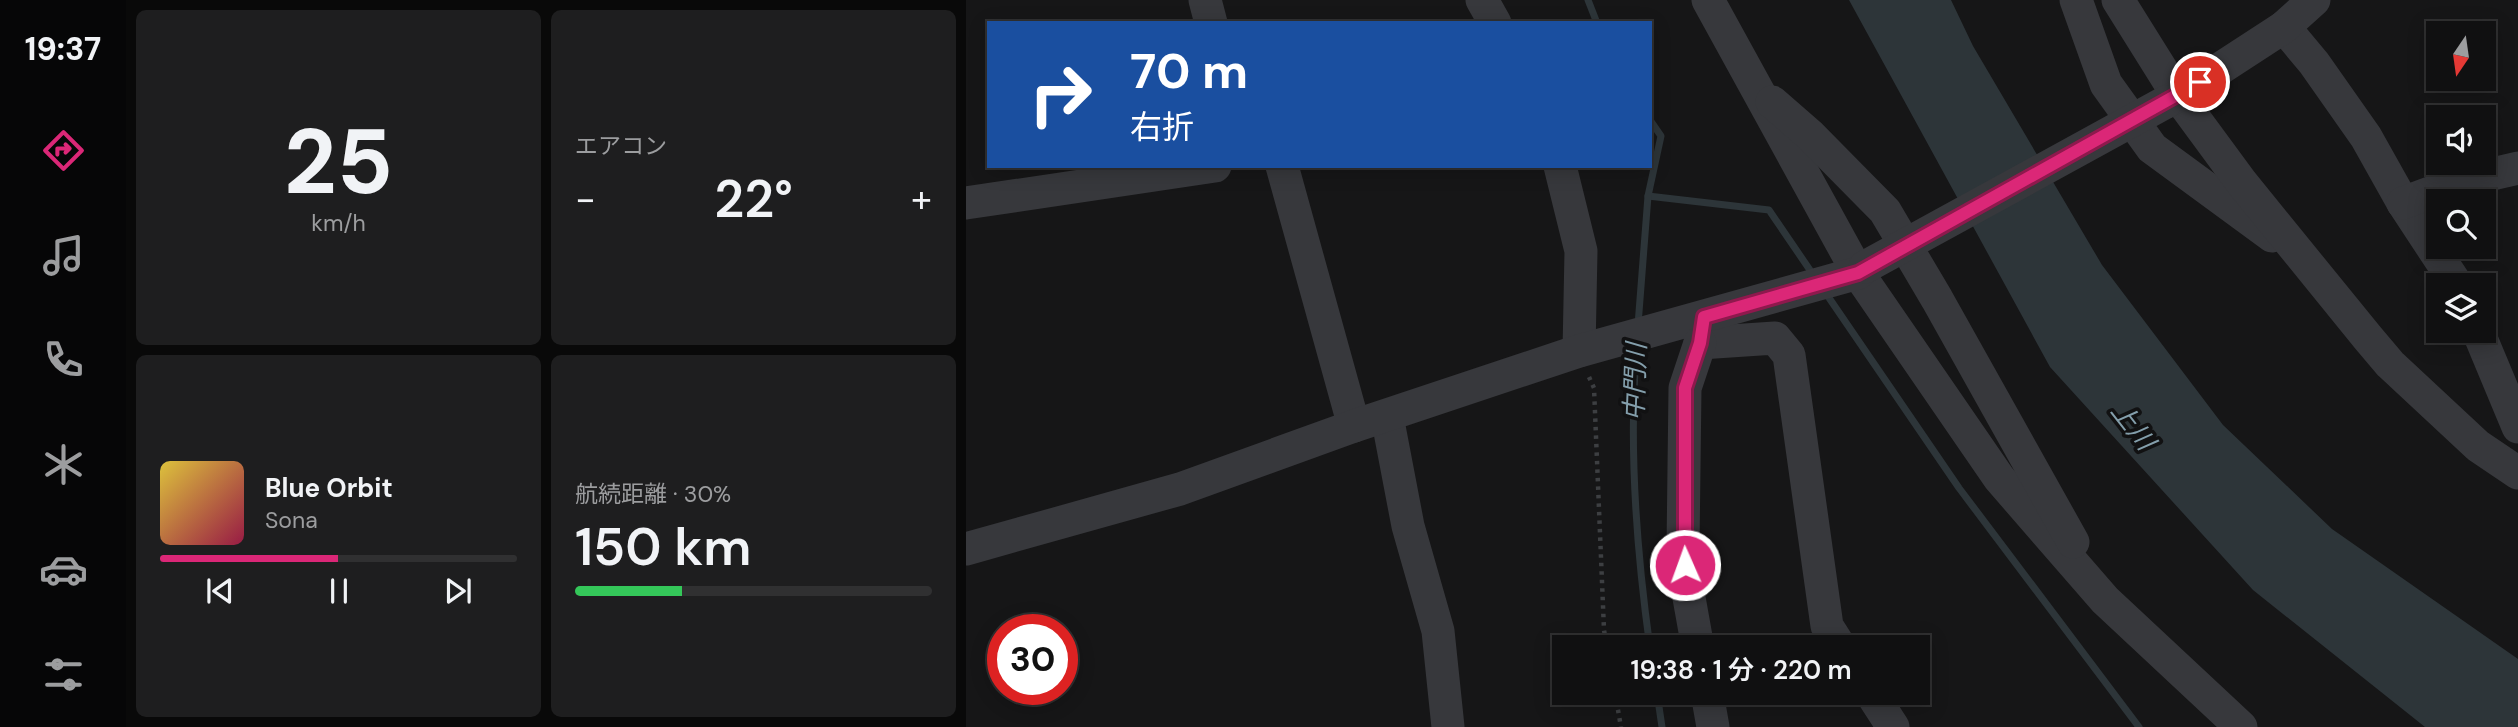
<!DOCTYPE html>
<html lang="ja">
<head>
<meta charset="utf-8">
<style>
  :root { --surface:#101011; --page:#1e1e1f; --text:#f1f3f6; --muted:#9c9d9f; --line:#303031; --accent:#db2777 }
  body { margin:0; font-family:"DM Sans","Noto Sans JP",sans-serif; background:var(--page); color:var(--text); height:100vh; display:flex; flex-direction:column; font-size:26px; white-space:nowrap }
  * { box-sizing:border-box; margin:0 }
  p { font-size:23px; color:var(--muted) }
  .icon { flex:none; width:38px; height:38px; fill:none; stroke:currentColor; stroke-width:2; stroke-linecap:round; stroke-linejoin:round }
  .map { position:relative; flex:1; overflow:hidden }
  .details { display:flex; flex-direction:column; gap:10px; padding:10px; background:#090909; width:840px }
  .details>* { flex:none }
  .guide { position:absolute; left:21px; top:21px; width:665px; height:147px; border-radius:0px; box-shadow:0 4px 18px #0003,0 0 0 2px var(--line); background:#1a4fa0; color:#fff; overflow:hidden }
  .needle { width:46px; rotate:193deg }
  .fabs { position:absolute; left:1460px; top:21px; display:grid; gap:14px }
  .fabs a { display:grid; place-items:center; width:70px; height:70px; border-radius:0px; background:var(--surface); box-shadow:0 4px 18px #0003,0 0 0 2px var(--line); font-size:35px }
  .speed { position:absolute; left:21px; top:614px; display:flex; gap:14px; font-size:35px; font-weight:700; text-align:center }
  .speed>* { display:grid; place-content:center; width:91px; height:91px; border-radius:50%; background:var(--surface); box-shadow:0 4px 18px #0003,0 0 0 2px var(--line); line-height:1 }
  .speed .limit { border:10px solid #d22; background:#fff; color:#111 }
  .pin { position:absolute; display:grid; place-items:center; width:60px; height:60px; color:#fff; margin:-30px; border:4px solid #fff; border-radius:50%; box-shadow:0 2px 7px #0007 }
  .me { position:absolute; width:77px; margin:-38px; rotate:358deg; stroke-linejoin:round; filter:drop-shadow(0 0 5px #0008) }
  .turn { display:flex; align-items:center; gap:24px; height:147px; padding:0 28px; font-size:32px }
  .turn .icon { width:91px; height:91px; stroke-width:2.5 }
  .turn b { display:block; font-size:49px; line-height:60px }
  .big { font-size:52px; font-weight:600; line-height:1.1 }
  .details .card { flex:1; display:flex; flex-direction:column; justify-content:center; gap:10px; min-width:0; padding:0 24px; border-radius:10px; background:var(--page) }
  .details .dial { align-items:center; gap:0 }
  .dial b { font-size:91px; line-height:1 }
  .song { display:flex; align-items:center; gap:21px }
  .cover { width:84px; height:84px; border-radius:10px; background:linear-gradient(135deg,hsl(50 70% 55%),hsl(340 70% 35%)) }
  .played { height:7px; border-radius:4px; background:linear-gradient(90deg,var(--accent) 50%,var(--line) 50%) }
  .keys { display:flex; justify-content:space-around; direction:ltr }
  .heat { display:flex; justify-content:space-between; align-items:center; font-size:38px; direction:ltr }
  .charge { height:10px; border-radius:5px; background:linear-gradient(90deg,#34c759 30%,var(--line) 0) }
  .details .tiles { flex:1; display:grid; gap:10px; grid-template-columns:repeat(2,1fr) }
  .trip { position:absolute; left:586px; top:635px; width:378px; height:70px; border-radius:0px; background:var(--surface); box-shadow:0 4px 18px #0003,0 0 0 2px var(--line); font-weight:600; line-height:70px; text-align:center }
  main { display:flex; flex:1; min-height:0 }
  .menu { display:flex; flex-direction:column; width:126px; justify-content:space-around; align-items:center; background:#060607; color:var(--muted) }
  .menu .icon { width:49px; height:49px }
  .menu .selected { color:var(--accent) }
  .menu b { font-size:32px; color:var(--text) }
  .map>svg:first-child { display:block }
  .water { fill:#2d3539 }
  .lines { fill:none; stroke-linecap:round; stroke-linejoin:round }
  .stream { stroke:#2d3539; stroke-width:7 }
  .path { stroke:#3d3f42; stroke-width:4.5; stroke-dasharray:3.5 5; stroke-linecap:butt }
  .minor { stroke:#37383c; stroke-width:33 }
  .minor-bridge { stroke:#37383c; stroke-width:33 }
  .route-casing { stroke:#8e194d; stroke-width:18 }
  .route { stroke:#db2777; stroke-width:12 }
  .labels { text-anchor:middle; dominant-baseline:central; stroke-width:7; stroke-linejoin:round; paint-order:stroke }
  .water-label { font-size:26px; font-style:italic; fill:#849fac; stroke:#111112 }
</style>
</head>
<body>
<main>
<nav class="menu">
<b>19:37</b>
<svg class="icon selected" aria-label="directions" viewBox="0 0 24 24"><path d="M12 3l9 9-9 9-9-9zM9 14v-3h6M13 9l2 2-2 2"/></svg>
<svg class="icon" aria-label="music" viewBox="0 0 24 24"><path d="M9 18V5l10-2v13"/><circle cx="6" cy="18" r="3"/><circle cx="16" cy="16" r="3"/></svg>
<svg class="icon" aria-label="phone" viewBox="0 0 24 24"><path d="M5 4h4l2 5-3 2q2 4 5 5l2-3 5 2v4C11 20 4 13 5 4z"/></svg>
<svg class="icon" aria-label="climate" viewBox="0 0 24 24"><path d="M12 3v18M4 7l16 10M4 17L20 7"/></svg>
<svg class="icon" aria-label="car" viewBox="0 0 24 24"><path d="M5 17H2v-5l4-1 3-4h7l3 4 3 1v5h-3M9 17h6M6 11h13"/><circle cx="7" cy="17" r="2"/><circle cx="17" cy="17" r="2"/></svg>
<svg class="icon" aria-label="filters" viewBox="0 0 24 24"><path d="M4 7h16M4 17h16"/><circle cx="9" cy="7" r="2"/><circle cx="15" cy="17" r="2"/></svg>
</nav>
<section class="details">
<div class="tiles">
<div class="card dial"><b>25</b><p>km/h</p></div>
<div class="card"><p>エアコン</p>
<div class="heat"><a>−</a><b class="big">22°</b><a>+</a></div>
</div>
<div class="card">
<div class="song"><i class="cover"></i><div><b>Blue Orbit</b><p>Sona</p></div></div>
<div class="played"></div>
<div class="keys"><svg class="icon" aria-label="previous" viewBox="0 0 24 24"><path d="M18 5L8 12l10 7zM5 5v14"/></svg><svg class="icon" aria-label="pause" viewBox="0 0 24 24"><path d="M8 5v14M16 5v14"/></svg><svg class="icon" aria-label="next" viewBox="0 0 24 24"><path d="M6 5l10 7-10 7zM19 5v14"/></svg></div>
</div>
<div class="card"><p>航続距離 · 30%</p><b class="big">150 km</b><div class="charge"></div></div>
</div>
</section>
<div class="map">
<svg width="1552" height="727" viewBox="0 0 1552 727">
  <rect width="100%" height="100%" fill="#161617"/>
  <path class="water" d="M883,0H985L1007,46L1136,265L1257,425L1366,529L1552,659V727H1459L1287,590L1084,367Z"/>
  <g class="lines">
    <g class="stream">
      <path d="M622,0L631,23"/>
      <path d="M682,196L803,210L848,276"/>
      <path d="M859,292L993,488L1173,727"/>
      <path d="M672,325L682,196L695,136L684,120"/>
      <path d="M671,343C662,444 670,547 684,648"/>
      <path d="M691,693L696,727"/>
    </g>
    <g class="path">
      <path d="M623,377L628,388L638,630L641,648"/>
      <path d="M649,693L655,727"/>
    </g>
    <g class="minor">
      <path d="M239,0L245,23"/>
      <path d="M516,0L529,23"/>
      <path d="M742,0L892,273L1033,478L1139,600L1275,727"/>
      <path d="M1110,0L1140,84L1186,148L1306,236"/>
      <path d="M1152,0L1212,96L1276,183L1402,338L1424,364L1512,446L1552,473"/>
      <path d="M1318,27L1348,63L1400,137L1437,203L1491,285"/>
      <path d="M806,102L845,136L919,211L971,299L1107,542"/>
      <path d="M1200,102L1212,96L1318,27L1348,0"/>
      <path d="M316,166L388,426"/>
      <path d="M594,166L615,251L613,351"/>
      <path d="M0,203L249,166"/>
      <path d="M1437,203L1496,181L1552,168"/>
      <path d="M738,318L734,343L809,338L823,355L861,626L875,648"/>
      <path d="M1512,331L1552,427"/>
      <path d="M421,416L442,526L472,631L482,727"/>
      <path d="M0,549L214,489L388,426L613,351L892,273L899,267"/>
      <path d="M732,648L720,581L717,548L719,388L734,343"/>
      <path d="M741,693L747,727"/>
      <path d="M905,693L927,727"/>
    </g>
    <path class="minor-bridge" d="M899,267L1200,102"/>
  </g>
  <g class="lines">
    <defs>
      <path id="route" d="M719,565V388L734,343L738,317L892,273L1234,82"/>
    </defs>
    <use href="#route" class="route-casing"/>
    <use href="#route" class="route"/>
  </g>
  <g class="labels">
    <g class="water-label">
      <text transform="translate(669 382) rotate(-88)">中門川</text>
      <text transform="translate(1167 426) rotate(52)">上川</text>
    </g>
  </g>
</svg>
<div class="fabs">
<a><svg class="needle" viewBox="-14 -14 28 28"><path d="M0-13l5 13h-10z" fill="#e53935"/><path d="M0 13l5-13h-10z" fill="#9c9d9f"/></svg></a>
<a><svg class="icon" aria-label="sound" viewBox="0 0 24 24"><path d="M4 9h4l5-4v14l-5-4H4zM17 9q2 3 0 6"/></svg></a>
<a><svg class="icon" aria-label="search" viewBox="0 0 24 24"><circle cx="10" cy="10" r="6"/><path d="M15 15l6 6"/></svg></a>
<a><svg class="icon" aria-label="layers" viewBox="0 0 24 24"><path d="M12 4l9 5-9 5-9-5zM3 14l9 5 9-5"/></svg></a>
</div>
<div class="speed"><div class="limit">30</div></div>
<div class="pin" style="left:1234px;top:82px;background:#d93025"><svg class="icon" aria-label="arrive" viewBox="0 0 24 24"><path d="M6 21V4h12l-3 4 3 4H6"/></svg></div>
<svg class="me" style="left:719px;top:565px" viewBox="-20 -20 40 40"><circle r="17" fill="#db2777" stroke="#fff" stroke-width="3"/><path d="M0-11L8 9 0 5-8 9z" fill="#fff"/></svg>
<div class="trip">19:38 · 1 分 · 220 m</div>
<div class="guide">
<div class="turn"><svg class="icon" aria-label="right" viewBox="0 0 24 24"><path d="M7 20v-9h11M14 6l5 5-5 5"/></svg><div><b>70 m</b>右折</div></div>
</div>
</div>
</main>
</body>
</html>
